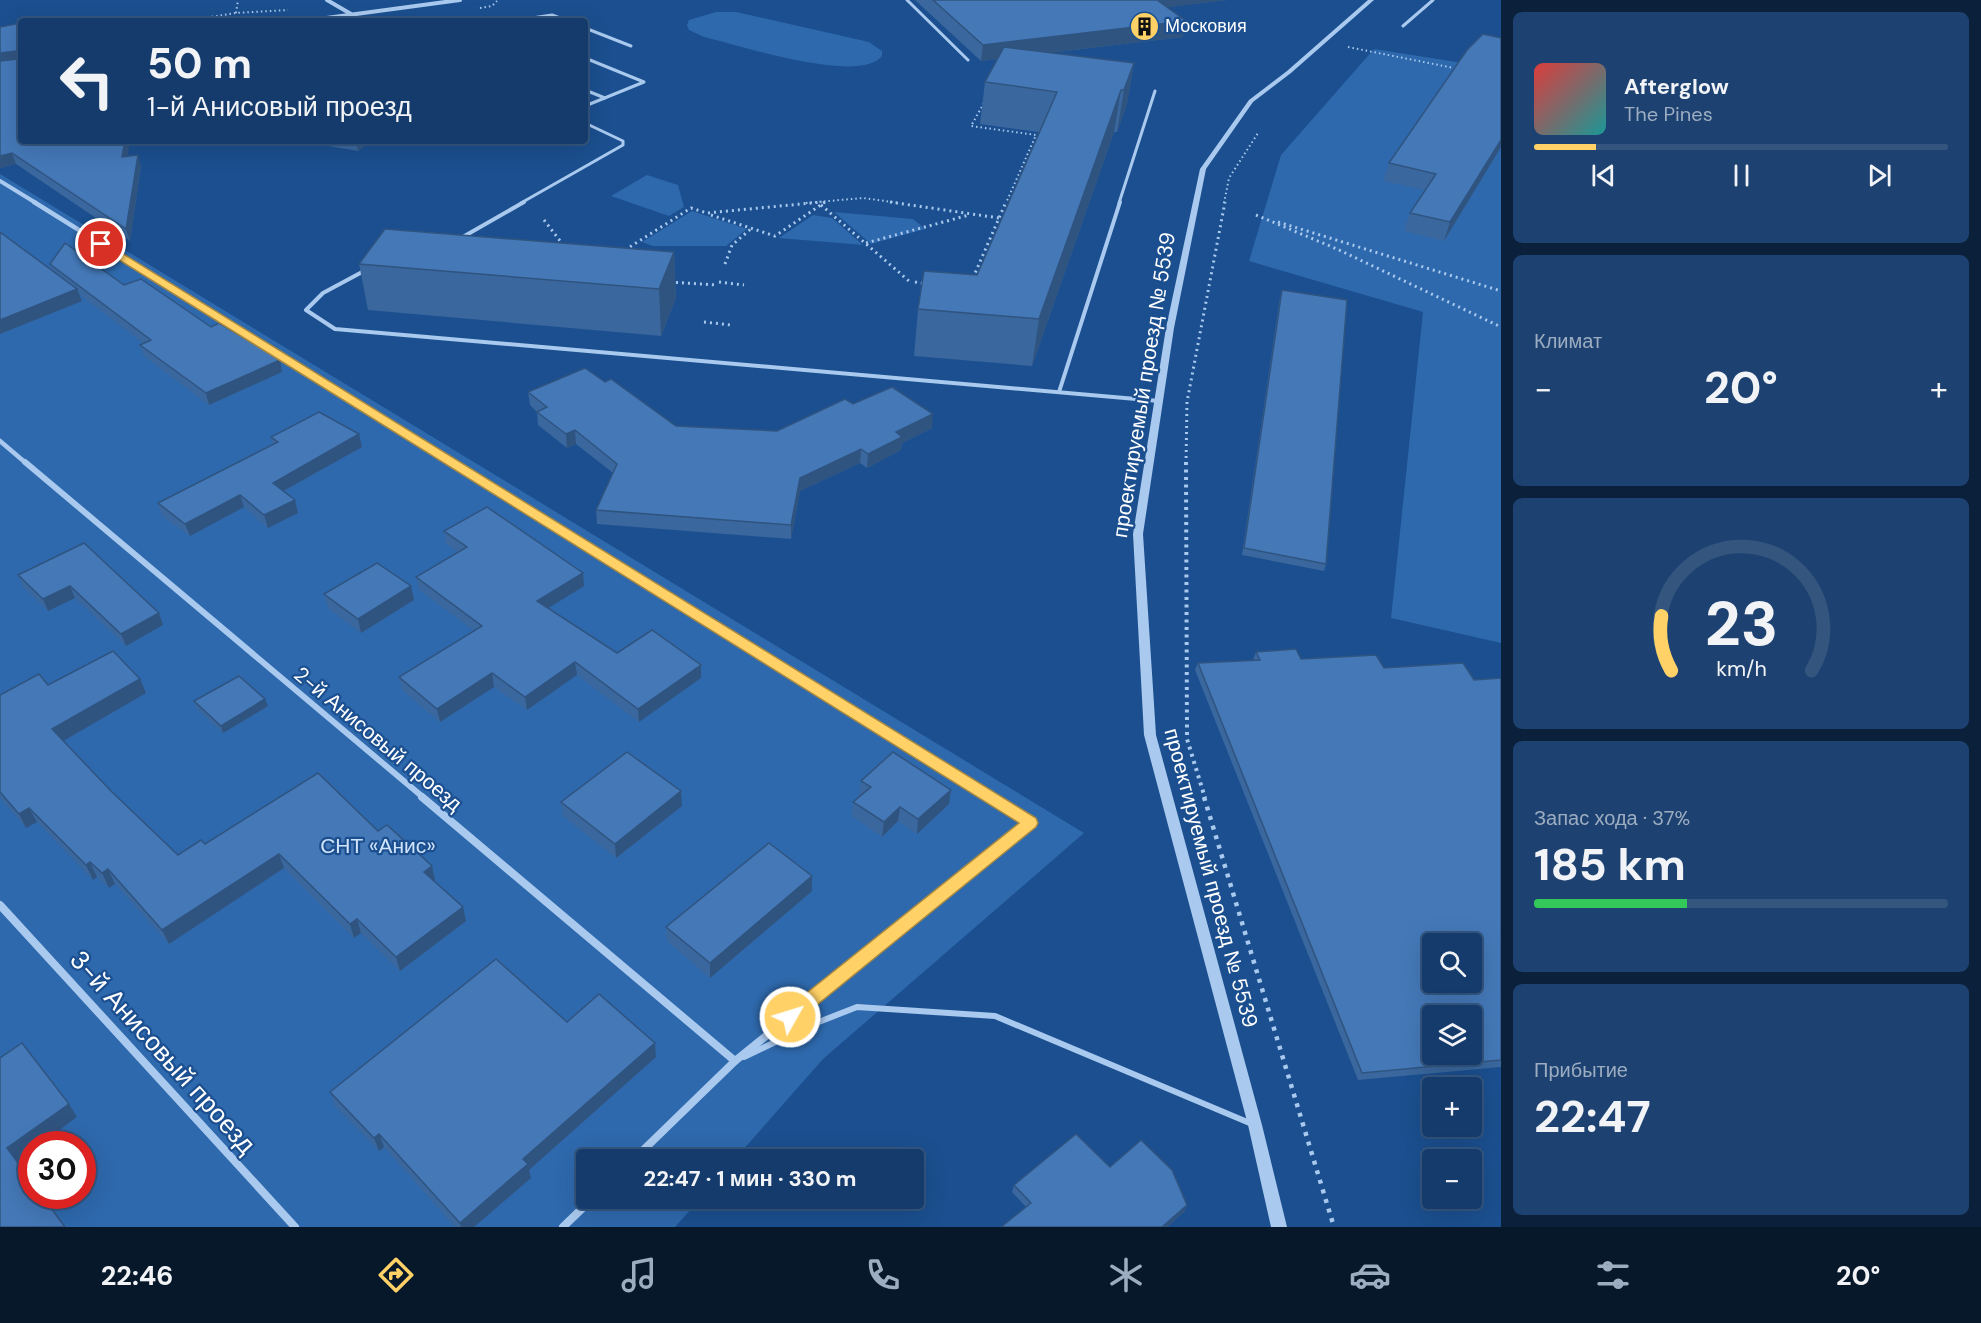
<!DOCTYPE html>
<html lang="ru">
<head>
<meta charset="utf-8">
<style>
  :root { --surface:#143b6b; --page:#1d4271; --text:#f1f3f6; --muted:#9dadc1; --line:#33557e; --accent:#ffd166 }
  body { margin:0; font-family:"DM Sans",sans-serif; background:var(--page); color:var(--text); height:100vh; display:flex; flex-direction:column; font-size:22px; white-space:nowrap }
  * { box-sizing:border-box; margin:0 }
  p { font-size:20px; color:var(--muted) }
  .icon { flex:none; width:33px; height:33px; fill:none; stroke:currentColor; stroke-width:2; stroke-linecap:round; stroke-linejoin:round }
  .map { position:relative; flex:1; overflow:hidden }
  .side { display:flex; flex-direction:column; gap:12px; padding:12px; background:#0b203b; width:480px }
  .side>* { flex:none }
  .top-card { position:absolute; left:18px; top:18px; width:570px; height:126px; border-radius:6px; box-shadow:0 6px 24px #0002,0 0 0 2px var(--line); background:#143b6b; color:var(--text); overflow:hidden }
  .buttons { position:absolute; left:1422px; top:933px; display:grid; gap:12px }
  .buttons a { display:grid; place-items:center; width:60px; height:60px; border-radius:6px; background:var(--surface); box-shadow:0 6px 24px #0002,0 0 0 2px var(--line); font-size:30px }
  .speed { position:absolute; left:18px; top:1131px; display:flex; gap:12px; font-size:30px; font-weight:700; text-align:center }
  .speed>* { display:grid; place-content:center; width:78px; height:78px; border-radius:50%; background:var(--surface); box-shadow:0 6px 24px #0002,0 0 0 2px var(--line); line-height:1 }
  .speed .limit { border:9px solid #d22; background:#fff; color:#111 }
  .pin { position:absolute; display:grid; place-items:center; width:51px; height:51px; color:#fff; margin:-26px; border:3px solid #fff; border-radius:50%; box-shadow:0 2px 6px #0007 }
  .me { position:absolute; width:66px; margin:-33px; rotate:51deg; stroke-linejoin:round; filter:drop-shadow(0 0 4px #0008) }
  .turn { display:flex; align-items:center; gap:21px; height:126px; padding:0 30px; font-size:27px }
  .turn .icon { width:78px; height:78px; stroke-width:2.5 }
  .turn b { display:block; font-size:42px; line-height:51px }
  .big { font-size:45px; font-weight:700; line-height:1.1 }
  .side .widget { flex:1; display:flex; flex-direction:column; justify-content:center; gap:9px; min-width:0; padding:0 21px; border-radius:9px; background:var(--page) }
  .side .dial { align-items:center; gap:0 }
  .dial svg { height:156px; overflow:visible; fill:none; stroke:var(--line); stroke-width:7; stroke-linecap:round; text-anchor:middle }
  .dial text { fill:var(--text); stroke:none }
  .song { display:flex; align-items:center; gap:18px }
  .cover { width:72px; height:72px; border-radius:9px; background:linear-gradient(135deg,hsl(0 70% 55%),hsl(180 70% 35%)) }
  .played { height:6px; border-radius:3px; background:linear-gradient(90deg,var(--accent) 15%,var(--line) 15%) }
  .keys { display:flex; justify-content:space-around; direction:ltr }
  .heat { display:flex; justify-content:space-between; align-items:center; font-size:33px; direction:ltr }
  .charge { height:9px; border-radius:4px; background:linear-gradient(90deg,#34c759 37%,var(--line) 0) }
  .trip { position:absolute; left:576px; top:1149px; width:348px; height:60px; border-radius:6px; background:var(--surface); box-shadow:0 6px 24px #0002,0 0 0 2px var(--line); font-weight:700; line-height:60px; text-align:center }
  .menu { display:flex; height:96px; justify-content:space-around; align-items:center; background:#08182b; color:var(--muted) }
  .menu .icon { width:42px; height:42px }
  .menu .current { color:var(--accent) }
  .menu b { font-size:27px; color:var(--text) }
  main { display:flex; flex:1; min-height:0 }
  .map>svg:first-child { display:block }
  .green { fill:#2e69ad; fill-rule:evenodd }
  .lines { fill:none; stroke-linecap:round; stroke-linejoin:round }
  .path-far3 { stroke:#a9c9ee; stroke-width:2; stroke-dasharray:1.5 3; stroke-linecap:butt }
  .path-far2 { stroke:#a9c9ee; stroke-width:3; stroke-dasharray:2 4; stroke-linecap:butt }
  .path-far1 { stroke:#a9c9ee; stroke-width:4; stroke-dasharray:3 4.5; stroke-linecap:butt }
  .path { stroke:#a9c9ee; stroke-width:4.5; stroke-dasharray:4 6; stroke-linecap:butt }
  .service-far2 { stroke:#a9c9ee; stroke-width:3 }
  .service-far1 { stroke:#a9c9ee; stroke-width:4 }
  .service { stroke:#a9c9ee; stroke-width:6 }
  .minor-far3 { stroke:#a9c9ee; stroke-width:4 }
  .minor-far2 { stroke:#a9c9ee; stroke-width:4.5 }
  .minor-far1 { stroke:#a9c9ee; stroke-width:6 }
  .minor { stroke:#a9c9ee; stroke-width:8 }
  .tertiary { fill:#a9c9ee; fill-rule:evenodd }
  .wall { fill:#3a679d }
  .shaded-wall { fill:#305480 }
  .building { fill:#4478b7; stroke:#305480; stroke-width:1.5; fill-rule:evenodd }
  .route { fill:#ffd166; stroke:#a68842; stroke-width:1.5 }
  .labels { text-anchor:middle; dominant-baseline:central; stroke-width:4.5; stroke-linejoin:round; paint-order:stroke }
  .far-poi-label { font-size:18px; fill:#fff; stroke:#1b4f8f; text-anchor:start }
  .street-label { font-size:21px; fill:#fff; stroke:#1b4f8f }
  .park-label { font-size:21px; fill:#cfe3fa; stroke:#1b4f8f }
  .near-street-label { font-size:26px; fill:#fff; stroke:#1b4f8f }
</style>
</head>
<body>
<main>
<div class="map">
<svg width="1501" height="1227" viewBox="0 0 1501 1227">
  <rect width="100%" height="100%" fill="#1b4f8f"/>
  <g class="green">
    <path d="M716,12H736L869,42L882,51V56C860,85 738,45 704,37L689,30L687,25L689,20Z"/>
    <path d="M1374,49L1501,69V643L1391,618L1423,312L1249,261L1281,155Z"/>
    <path d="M0,174L1084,833L823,1059L735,1159L586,1160V1198L700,1199L675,1227H0ZM32,1144H82V1196H32Z"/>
    <path d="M647,175L678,185L684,207L669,216L611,196Z"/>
    <path d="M692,211L747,229L726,246H653L642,242Z"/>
    <path d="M834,212L913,219L925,229L871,244Z"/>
    <path d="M813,215L832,218L863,245L779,238Z"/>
  </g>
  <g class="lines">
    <g class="path-far3">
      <path d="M480,8L492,6L497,1"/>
      <path d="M236,13L238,0"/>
      <path d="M185,21L236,13L288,10"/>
      <path d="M1348,47L1459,69"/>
      <path d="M984,103L971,126L1036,135L1006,203"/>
      <path d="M806,203L863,198L900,203"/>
      <path d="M823,203L825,202"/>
      <path d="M1224,203L1229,178L1258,133"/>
    </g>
    <g class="path-far2">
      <path d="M890,202L999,218"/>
      <path d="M821,205L909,281"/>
      <path d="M711,215L775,236L825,202"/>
      <path d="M1256,215L1337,249L1501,327"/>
      <path d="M544,220L564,246"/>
      <path d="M1278,222L1501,291"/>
      <path d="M866,243L969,215"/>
      <path d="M625,250L691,208L707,213L822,202"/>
      <path d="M725,264L732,245L752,228"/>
      <path d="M973,278L1006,202"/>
      <path d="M670,282L717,285"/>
      <path d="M719,282L744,285"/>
      <path d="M915,282L926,284"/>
      <path d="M704,322L731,325"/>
      <path d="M1186,464L1187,402L1225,202"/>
    </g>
    <path class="path-far1" d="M1186,462L1187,739L1205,798"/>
    <path class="path" d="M1204,797L1334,1227"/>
    <g class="service-far2">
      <path d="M907,0L968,60"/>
      <path d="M352,15L362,21"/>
      <path d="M512,21L552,15L568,21"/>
      <path d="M1403,26L1433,0"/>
      <path d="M585,28L631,46"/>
      <path d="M585,58L644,82L585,106"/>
      <path d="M585,90L605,98"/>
      <path d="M521,203L623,145V141L585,123"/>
      <path d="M1119,203L1155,91"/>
    </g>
    <g class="service-far1">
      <path d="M461,238L524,202"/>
      <path d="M364,271L323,293L306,310L335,329L1159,401"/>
      <path d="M1059,392L1120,202"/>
    </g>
    <path class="service" d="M744,1057L811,1025L857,1007L995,1016L1252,1124"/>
    <g class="minor-far3">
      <path d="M327,0L351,14"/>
      <path d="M304,21L460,0"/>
      <path d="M0,181L36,203"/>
    </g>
    <g class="minor-far2">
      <path d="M34,202L454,464"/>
      <path d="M0,441L27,464"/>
    </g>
    <g class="minor-far1">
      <path d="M25,462L424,798"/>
      <path d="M451,462L990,798"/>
    </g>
    <g class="minor">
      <path d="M422,797L735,1061"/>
      <path d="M0,905L295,1227"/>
      <path d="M633,1160L735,1061L1030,823L988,797"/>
      <path d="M563,1227L593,1198"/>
    </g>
    <path class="tertiary" d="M1368,0H1374L1291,73L1253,102L1206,169L1174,328L1143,534L1156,735L1262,1125L1287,1227H1271L1248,1125L1144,735L1133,534L1166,328L1200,169L1249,100L1287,71Z"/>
  </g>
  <g class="wall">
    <path d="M915,0H1227L1167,7L1183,37L1049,53L1134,63L1127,104L1117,132H1114L1032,366L914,356L918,309L977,275L1039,132L980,124L985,82L997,59L981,61Z"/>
    <path d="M21,23V141L127,156L141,166L130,241L16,164L0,168Z"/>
    <path d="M1501,38V147L1444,241L1404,231L1410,213L1425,190L1383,181L1389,163Z"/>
    <path d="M311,141H371L358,151L311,143Z"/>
    <path d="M0,232L52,270L50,264L124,285L280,360L282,372L209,405L144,356L140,345L144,344L79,294L82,301L0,334Z"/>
    <path d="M674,252L676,298L661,336L368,310L359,264Z"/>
    <path d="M1282,290L1326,564L1324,571L1242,555L1280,297Z"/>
    <path d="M605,382L676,426L777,431L853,404L932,428L902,443L901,450L867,468L860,463L800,491L791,539L597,524L596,510L613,473L576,444L567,448L538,425L537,412L530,405L528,392Z"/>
    <path d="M271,437L362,447L284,491L298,513L268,528L244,507L190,536L162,516L158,503L273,444Z"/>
    <path d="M444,531L583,573L584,586L548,608L617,653L701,678L639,722L577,675L527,710L494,687L440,722L402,690L399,677L474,631L419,590L416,577L458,552L446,544Z"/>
    <path d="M84,543L159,613L163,625L126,646L75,598L48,611L23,587L18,575Z"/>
    <path d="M411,586L414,600L361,633L328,608L324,594Z"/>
    <path d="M1256,652L1301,659L1384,668L1474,680L1501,678V1067L1358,1080L1195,670L1198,663L1254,661L1253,660Z"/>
    <path d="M140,679L146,693L63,741L111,791L178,855L205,844L378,831L435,880V881L466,921L400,971L361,933L354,938L284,868L169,944L115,884L109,888L97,877L93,880L37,822L26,828L0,798V695L48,685Z"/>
    <path d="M265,699L268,706L223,733L197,709L194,701Z"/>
    <path d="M861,781L949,804L917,834L898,821L882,837L852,816L853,802L861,796L859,795Z"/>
    <path d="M561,802L682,806L616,858L563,816Z"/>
    <path d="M812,891L710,978L667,941L666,927Z"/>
    <path d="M567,1022L656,1057L529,1170L531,1178L474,1227H455L384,1147L379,1151L335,1106L330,1092Z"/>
    <path d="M1110,1167L1187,1205L1184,1212L1167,1227H1001L1026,1207L1012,1192L1014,1185Z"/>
  </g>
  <g class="shaded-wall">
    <path d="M1148,0H1227L1147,10Z"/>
    <path d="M1186,21L1183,37L981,61L983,45Z"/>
    <path d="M17,51L20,61L0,64V53Z"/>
    <path d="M1134,63L1127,104L1117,132L1124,90Z"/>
    <path d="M1121,90L1114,132L1032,366L1039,319Z"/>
    <path d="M1501,140V147L1444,241L1450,222Z"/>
    <path d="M125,141H130L126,168L122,157Z"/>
    <path d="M356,141H371L358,151Z"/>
    <path d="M12,153L16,164L0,168V156Z"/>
    <path d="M138,155L141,166L130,241L126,229Z"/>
    <path d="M674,252L676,298L661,336L659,289Z"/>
    <path d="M77,289L82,301L0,334V320Z"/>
    <path d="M280,360L282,372L209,405L206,393Z"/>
    <path d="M933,414L932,428L902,443L901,450L867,468L868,454L896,432Z"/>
    <path d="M575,430L576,444L567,448L566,434Z"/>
    <path d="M359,434L362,447L276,495L273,483Z"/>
    <path d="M861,449L860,463L800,491L791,539V525L800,478Z"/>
    <path d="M240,495L244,507L190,536L185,524Z"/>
    <path d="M295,500L298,513L268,528L264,515Z"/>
    <path d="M583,573L584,586L539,614L537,601Z"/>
    <path d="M70,586L75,598L48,611L43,599Z"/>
    <path d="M411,586L414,600L361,633L358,619Z"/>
    <path d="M159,613L163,625L126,646L121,634Z"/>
    <path d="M575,662L577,675L527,710L525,697Z"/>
    <path d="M701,665V678L639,722L638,709Z"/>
    <path d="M492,673L494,687L440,722L437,709Z"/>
    <path d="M140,679L146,693L58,744L52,729Z"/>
    <path d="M265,699L268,706L223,733L221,726Z"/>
    <path d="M951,790L949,804L917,834L918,819Z"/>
    <path d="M681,791L682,806L616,858L615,844Z"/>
    <path d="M900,807L898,821L882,837L884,822Z"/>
    <path d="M29,808L37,822L26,828L19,814Z"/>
    <path d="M279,854L284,868L169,944L162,930Z"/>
    <path d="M90,862L97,877L93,880L86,865Z"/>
    <path d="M432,866L435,880L428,886L424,872Z"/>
    <path d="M108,869L115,884L109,888L102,873Z"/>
    <path d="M812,876V891L710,978V963Z"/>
    <path d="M463,907L466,921L400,971L396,957Z"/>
    <path d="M357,919L361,933L354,938L350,924Z"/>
    <path d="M655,1043L656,1057L529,1170L531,1178L474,1227H461L460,1223L523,1159Z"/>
    <path d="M69,1104L77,1117L40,1144H32V1150L16,1162L7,1148Z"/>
    <path d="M379,1134L384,1147L379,1151L374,1138Z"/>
    <path d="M1187,1205L1184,1212L1167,1227H1162Z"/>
  </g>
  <g class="building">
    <path d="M933,0H1157L1186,21L983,45Z"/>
    <path d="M45,19L47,21H33Z"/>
    <path d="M21,23V54L17,51L0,53V27Z"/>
    <path d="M1483,34L1501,38V140L1450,222L1410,213L1436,174L1389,163L1467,50Z"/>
    <path d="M1004,47L1134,63L1124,90H1121L1039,319L918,309L924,271L977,275L1057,92L985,82Z"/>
    <path d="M21,56V141H125L122,157L138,155L126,229L12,153L0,156V61L18,59Z"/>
    <path d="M385,229L674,252L659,289L359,264Z"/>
    <path d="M0,232L77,289L0,320Z"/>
    <path d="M65,243L124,285L141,279L211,327L219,323L280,360L206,393L140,345L151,340L50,264Z"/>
    <path d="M1282,290L1347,300L1326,564L1244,548Z"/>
    <path d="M585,368L605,382L611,379L676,426L777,431L845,399L853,404L892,387L933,414L896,432L902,437L868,454L861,449L800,478L791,525L596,510L617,464L575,430L566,434L537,412L547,407L528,392Z"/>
    <path d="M319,412L359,434L273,483L295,500L264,515L240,495L185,524L158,503L278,442L271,437Z"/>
    <path d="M487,507L583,573L537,601L617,653L652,630L701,665L638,709L575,662L525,697L492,673L437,709L399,677L482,626L416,577L467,547L444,531Z"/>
    <path d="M84,543L159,613L121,634L70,586L43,599L18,575Z"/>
    <path d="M377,563L411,586L358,619L324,594Z"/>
    <path d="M1296,649L1301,659L1376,655L1384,668L1463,663L1474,680L1501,678V1060L1362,1073L1198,663L1260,660L1256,652ZM1432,944H1472V982H1432ZM1432,1016H1472V1054H1432Z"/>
    <path d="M113,651L140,679L52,729L111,791L178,855L201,840L205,844L318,773L378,831L387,825L432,866L424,872L463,907L396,957L357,919L350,924L279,854L162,930L108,869L102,873L90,862L86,865L29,808L19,814L0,792V695L39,674L48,685Z"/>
    <path d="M239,676L265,699L221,726L194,701Z"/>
    <path d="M627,752L681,791L615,844L561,802Z"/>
    <path d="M893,752L951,790L918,819L900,807L884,822L853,802L871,787L861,781Z"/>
    <path d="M769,843L812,876L710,963L666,927Z"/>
    <path d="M496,959L567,1022L599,994L655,1043L523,1159L528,1164L460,1223L379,1134L374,1138L330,1092Z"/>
    <path d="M22,1043L69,1104L7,1148L32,1182V1196H42L65,1227H0V1058Z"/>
    <path d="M1076,1134L1110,1167L1141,1140L1172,1170L1187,1205L1162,1227H1001L1031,1203L1014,1185Z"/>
  </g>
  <path class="route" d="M97,242H104L1036,818L1038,823L1036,827L796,1022L790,1024L784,1022L781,1017L784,1011L1019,823L97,246Z"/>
  <defs>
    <symbol id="building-disc" viewBox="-11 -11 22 22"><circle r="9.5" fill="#ffd166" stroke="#1b4f8f"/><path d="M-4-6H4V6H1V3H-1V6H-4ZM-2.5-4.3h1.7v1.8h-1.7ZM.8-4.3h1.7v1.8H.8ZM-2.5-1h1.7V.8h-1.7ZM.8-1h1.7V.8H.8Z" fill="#111"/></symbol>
  </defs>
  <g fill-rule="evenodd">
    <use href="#building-disc" x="1128" y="10" width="33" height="33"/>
  </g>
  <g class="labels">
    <g class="far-poi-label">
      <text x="1165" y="26">Московия</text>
    </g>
    <g class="street-label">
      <text transform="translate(1144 385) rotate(-81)">проектируемый проезд № 5539</text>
      <text transform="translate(378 739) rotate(40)">2-й Анисовый проезд</text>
      <text transform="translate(1211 878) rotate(75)">проектируемый проезд № 5539</text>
    </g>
    <g class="park-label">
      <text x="378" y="846">СНТ «Анис»</text>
    </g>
    <g class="near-street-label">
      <text transform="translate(163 1052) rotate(48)">3-й Анисовый проезд</text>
    </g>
  </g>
</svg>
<div class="buttons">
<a><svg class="icon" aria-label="search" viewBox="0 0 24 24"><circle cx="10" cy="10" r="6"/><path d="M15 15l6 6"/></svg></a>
<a><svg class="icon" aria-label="layers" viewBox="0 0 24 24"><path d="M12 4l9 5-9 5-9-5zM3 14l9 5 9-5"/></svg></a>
<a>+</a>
<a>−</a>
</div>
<div class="speed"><div class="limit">30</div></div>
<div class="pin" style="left:101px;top:244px;background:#d93025"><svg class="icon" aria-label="arrive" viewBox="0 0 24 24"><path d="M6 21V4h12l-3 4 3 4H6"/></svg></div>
<svg class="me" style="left:790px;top:1017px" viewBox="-20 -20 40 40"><circle r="17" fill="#ffd166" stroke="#fff" stroke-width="3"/><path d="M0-11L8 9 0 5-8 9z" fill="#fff"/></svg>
<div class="trip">22:47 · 1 мин · 330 m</div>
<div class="top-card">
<div class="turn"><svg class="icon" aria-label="left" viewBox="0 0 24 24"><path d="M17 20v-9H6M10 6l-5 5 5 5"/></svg><div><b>50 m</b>1-й Анисовый проезд</div></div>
</div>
</div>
<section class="side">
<div class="widget">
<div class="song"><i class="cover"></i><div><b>Afterglow</b><p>The Pines</p></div></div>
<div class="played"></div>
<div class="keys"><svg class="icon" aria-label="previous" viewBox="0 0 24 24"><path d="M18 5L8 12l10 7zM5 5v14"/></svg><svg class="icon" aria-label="pause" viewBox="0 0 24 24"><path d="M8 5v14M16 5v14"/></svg><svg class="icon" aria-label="next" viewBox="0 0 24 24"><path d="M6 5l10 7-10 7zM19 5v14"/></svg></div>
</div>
<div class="widget"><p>Климат</p>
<div class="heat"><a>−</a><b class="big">20°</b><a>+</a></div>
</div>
<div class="widget dial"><svg viewBox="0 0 100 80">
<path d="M14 69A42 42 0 1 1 86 69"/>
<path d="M14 69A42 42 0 0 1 9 41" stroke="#ffd166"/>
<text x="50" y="56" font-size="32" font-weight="700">23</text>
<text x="50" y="72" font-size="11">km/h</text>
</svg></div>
<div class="widget"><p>Запас хода · 37%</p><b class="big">185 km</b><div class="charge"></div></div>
<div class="widget"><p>Прибытие</p><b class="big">22:47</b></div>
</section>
</main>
<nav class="menu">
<b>22:46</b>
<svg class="icon current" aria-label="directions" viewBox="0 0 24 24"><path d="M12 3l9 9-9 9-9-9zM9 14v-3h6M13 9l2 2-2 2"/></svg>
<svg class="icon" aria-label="music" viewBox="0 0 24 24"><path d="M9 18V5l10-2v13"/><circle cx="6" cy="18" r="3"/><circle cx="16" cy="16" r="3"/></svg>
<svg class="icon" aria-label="phone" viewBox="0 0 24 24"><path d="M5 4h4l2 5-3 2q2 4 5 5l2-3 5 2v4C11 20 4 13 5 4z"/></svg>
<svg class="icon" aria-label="climate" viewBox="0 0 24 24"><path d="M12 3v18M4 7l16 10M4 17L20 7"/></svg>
<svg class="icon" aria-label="car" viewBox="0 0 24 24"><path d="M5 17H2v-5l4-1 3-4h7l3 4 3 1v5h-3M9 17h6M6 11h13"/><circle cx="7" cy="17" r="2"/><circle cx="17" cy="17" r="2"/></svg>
<svg class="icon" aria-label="filters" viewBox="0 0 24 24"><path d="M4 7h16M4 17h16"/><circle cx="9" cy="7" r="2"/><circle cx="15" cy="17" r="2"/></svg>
<b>20°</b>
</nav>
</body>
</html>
